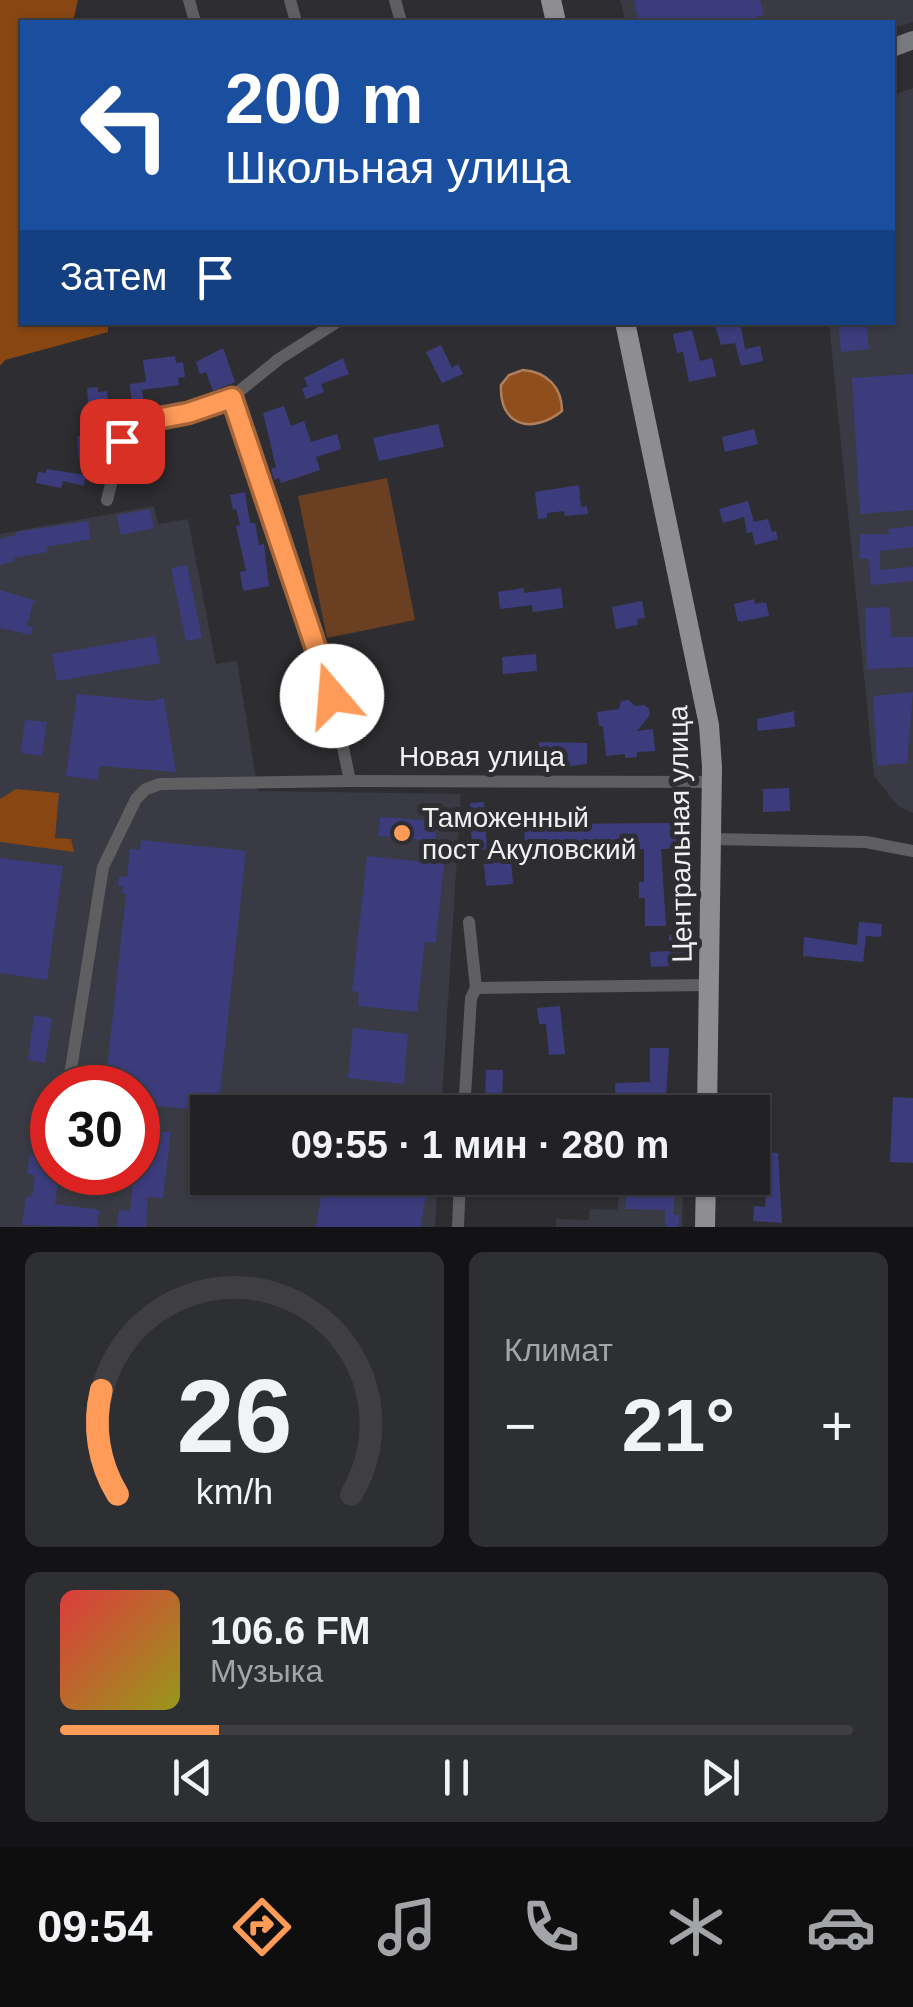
<!DOCTYPE html>
<html lang="ru">
<head>
<meta charset="utf-8">
<style>
  :root { --surface:#222226; --page:#2e2f32; --text:#f1f3f6; --muted:#a2a4a7; --line:#3f3f43; --accent:#fe9b58 }
  body { margin:0; font-family:Helvetica,sans-serif; background:var(--page); color:var(--text); height:100vh; display:flex; flex-direction:column; font-size:38px; white-space:nowrap }
  * { box-sizing:border-box; margin:0 }
  p { font-size:32px; color:var(--muted) }
  .icon { flex:none; width:55px; height:55px; fill:none; stroke:currentColor; stroke-width:2; stroke-linecap:round; stroke-linejoin:round }
  .map { position:relative; height:1227px; overflow:hidden }
  .details { display:flex; flex-direction:column; gap:25px; padding:25px; background:#131315; flex:1 }
  .details>* { flex:none }
  .top-card { position:absolute; left:20px; top:20px; width:875px; height:305px; border-radius:0px; box-shadow:0 2px 8px #0004,0 0 0 2px var(--line); background:#1a4fa0; color:#fff; overflow:hidden }
  .speed { position:absolute; left:30px; top:1065px; display:flex; gap:20px; font-size:50px; font-weight:700; text-align:center }
  .speed>* { display:grid; place-content:center; width:130px; height:130px; border-radius:50%; background:var(--surface); box-shadow:0 2px 8px #0004,0 0 0 2px var(--line); line-height:1 }
  .speed .limit { border:15px solid #d22; background:#fff; color:#111 }
  .pin { position:absolute; display:grid; place-items:center; width:85px; height:85px; color:#fff; margin:-42px; border-radius:20px; box-shadow:0 5px 15px #0006 }
  .me { position:absolute; width:110px; margin:-55px; rotate:342deg; stroke-linejoin:round; filter:drop-shadow(0 0 8px #0008) }
  .turn { display:flex; align-items:center; gap:35px; height:210px; padding:0 40px; font-size:45px }
  .turn .icon { width:130px; height:130px; stroke-width:2.5 }
  .turn b { display:block; font-size:70px; line-height:85px }
  .then { display:flex; align-items:center; height:95px; padding:0 40px; background:#0003; gap:20px; font-size:38px }
  .big { font-size:75px; font-weight:600; line-height:1.1 }
  .details .card { flex:1; display:flex; flex-direction:column; justify-content:center; gap:15px; min-width:0; padding:0 35px; border-radius:15px; background:var(--page) }
  .details .dial { align-items:center; gap:0 }
  .dial svg { height:260px; overflow:visible; fill:none; stroke:var(--line); stroke-width:7; stroke-linecap:round; text-anchor:middle }
  .dial text { fill:var(--text); stroke:none }
  .song { display:flex; align-items:center; gap:30px }
  .cover { width:120px; height:120px; border-radius:15px; background:linear-gradient(135deg,hsl(0 70% 55%),hsl(60 70% 35%)) }
  .played { height:10px; border-radius:5px; background:linear-gradient(90deg,var(--accent) 20%,var(--line) 20%) }
  .keys { display:flex; justify-content:space-around; direction:ltr }
  .heat { display:flex; justify-content:space-between; align-items:center; font-size:55px; direction:ltr }
  .details .tiles { flex:1; display:grid; gap:25px; grid-template-columns:1fr 1fr }
  .card:last-child { grid-column:span 2 }
  .trip { position:absolute; left:190px; top:1095px; width:580px; height:100px; border-radius:0px; background:var(--surface); box-shadow:0 2px 8px #0004,0 0 0 2px var(--line); font-weight:600; line-height:100px; text-align:center }
  .tab-bar { display:flex; height:160px; justify-content:space-around; align-items:center; background:#0e0e0f; color:var(--muted) }
  .tab-bar .icon { width:70px; height:70px }
  .tab-bar .current { color:var(--accent) }
  .tab-bar b { font-size:45px; color:var(--text) }
  .map>svg:first-child { display:block }
  .built { fill:#393a43; fill-rule:evenodd }
  .green { fill:#6b4022 }
  .forest { fill:#874612 }
  .water { fill:#914e1d; stroke:#ae7f5d; stroke-width:2.5 }
  .building { fill:#3c3c7d }
  .lines { fill:none; stroke-linecap:round; stroke-linejoin:round }
  .street { stroke:#5f5f61; stroke-width:12 }
  .secondary { stroke:#797a7d; stroke-width:18 }
  .primary { stroke:#8e8e92; stroke-width:20 }
  .route-casing { stroke:#a56539; stroke-width:25 }
  .route { stroke:#fe9b58; stroke-width:18 }
  .poi-dot { fill:#fe9b58; stroke:#2e2e32; stroke-width:4 }
  .labels { text-anchor:middle; dominant-baseline:central; stroke-width:10; stroke-linejoin:round; paint-order:stroke }
  .street-label { font-size:28px; fill:#f0f1f3; stroke:#2e2e32 }
  .poi-label { font-size:28px; fill:#f0f1f3; stroke:#2e2e32; text-anchor:start }
</style>
</head>
<body>
<div class="map">
<svg width="913" height="1227" viewBox="0 0 913 1227">
  <rect width="100%" height="100%" fill="#2e2e32"/>
  <g class="built">
    <path d="M620,0H913V22L893,28L892,22H626Z"/>
    <path d="M913,88V813L898,806L874,776L829,323L892,322L893,95Z"/>
    <path d="M154,506L158,524L188,519L216,664L237,661L258,791L461,794L441,1112H208V1178H438L435,1227H0V534ZM52,1088H138V1172H52Z"/>
    <path d="M621,1178H683L682,1227H556V1219L589,1220L590,1209L617,1210Z"/>
  </g>
  <path class="green" d="M387,478L415,620L327,638L298,496Z"/>
  <g class="forest">
    <path d="M0,0H78L73,22H22V322L108,323V332L5,360L0,366Z"/>
    <path d="M16,789L59,793L55,838L71,839L74,852L0,842V799Z"/>
  </g>
  <path class="water" d="M523,370C547,372 562,387 562,411C532,435 499,426 501,385L509,375Z"/>
  <g class="building">
    <path d="M634,0H760L764,15L756,17L757,22H639Z"/>
    <path d="M714,322H740L745,349L760,346L763,361L741,366L735,343L721,345Z"/>
    <path d="M838,322H866L869,349L841,352Z"/>
    <path d="M692,330L700,361L712,358L716,376L689,382L683,352L677,353L673,334Z"/>
    <path d="M441,345L452,368L458,364L463,374L442,383L426,352Z"/>
    <path d="M223,348L235,382L213,391L206,372L200,374L196,362Z"/>
    <path d="M175,356L176,363L183,362L185,377L178,378L179,385L142,390L144,408L132,409L130,384L146,382L143,360Z"/>
    <path d="M343,358L349,374L321,384L324,392L306,399L302,389L308,386L304,378Z"/>
    <path d="M913,374V510L860,514L852,378Z"/>
    <path d="M98,387V392L107,391L110,415L89,416L87,388Z"/>
    <path d="M284,406L291,426L304,421L311,442L337,434L341,449L316,457L320,470L281,483L279,478L274,480L271,469L276,467L263,413Z"/>
    <path d="M438,424L444,447L379,461L373,438Z"/>
    <path d="M754,429L758,444L725,452L722,437Z"/>
    <path d="M105,434L107,460L79,462L77,436Z"/>
    <path d="M46,469L86,475L84,486L63,481L61,488L36,483L38,472L46,473Z"/>
    <path d="M579,485L581,507L587,506L588,514L565,516L564,511L547,513V518L538,519L535,492Z"/>
    <path d="M245,492L250,523H255L259,545L264,544L269,586L243,591L240,572L246,571L236,526L240,525L236,509L233,510L230,495Z"/>
    <path d="M748,501L754,522L768,519L772,532L776,531L778,539L755,545L752,532L747,533L744,517L723,523L719,509Z"/>
    <path d="M150,509L154,528L121,535L117,515Z"/>
    <path d="M88,521L91,539L46,547L47,552L14,558L15,561L0,565V539L16,535V532Z"/>
    <path d="M913,526V547L880,551V570L913,567V581L871,585L869,559L859,558L860,534H889L888,529Z"/>
    <path d="M187,565L202,638L186,641L171,568Z"/>
    <path d="M524,588V593L561,588L563,608L533,612L532,605L500,609L498,592Z"/>
    <path d="M0,590L34,600L27,626L33,627L31,635L0,628Z"/>
    <path d="M754,599L755,604L766,602L769,616L738,622L734,604Z"/>
    <path d="M642,601L645,618L637,619L638,625L616,629L612,607Z"/>
    <path d="M890,607L891,637H913V667L867,669L865,608Z"/>
    <path d="M155,636L160,663L57,681L52,654Z"/>
    <path d="M536,654L537,671L503,674L502,657Z"/>
    <path d="M913,692L907,763L877,766L873,696Z"/>
    <path d="M77,694L151,701L164,698L176,772L99,766L98,780L66,776Z"/>
    <path d="M629,700L635,706L644,705L649,709L650,715L637,731L653,729L655,751L637,752V757L625,758V754L606,756L603,726H599L597,712L619,709L621,701Z"/>
    <path d="M794,711L795,727L758,731L757,719Z"/>
    <path d="M25,720L47,722L42,756L21,753Z"/>
    <path d="M539,742L587,743V764L556,768L557,763H539Z"/>
    <path d="M789,788L790,811L763,812V789Z"/>
    <path d="M484,802L487,850H472L470,803Z"/>
    <path d="M380,817L437,821L435,841L378,836Z"/>
    <path d="M525,821L542,822V824L670,823V826H683L684,848L661,849L666,926H645V898H639V882H644V849L524,852Z"/>
    <path d="M141,840L246,851L218,1112L138,1104V1088H105L126,894L122,893L123,886H118L119,876L127,877L130,849L140,850Z"/>
    <path d="M367,856L444,864L436,943L425,942L417,1012L358,1006L359,992L352,991Z"/>
    <path d="M0,858L63,866L47,980L0,973Z"/>
    <path d="M511,861L513,884L486,886L484,864Z"/>
    <path d="M859,922L882,924L881,937L866,936L863,962L803,956L804,937L857,945Z"/>
    <path d="M669,935H685V961H668L669,966L651,967L650,952L669,951Z"/>
    <path d="M560,1006L565,1054L549,1055L546,1024H539L537,1008Z"/>
    <path d="M34,1015L52,1018L45,1063L28,1060Z"/>
    <path d="M353,1028L408,1034L404,1084L348,1078Z"/>
    <path d="M650,1048H669L666,1097H642V1100L615,1097V1083L650,1082Z"/>
    <path d="M486,1070H503L502,1102L485,1101Z"/>
    <path d="M893,1097L913,1098V1163L890,1162Z"/>
    <path d="M140,1130L171,1132L163,1198L148,1197L146,1227H117L119,1210L130,1211L134,1172H138Z"/>
    <path d="M42,1135L52,1137V1172H59L55,1204L99,1210L97,1227L22,1225L26,1196L32,1197L35,1175L27,1174L30,1154L40,1155Z"/>
    <path d="M754,1152L778,1153L782,1223L753,1221L754,1206L765,1207L767,1167L754,1166Z"/>
    <path d="M324,1178H411L428,1182L421,1227H316Z"/>
    <path d="M661,1184H674V1215H679V1227H665V1210L625,1209L626,1193L661,1194Z"/>
  </g>
  <g class="lines">
    <g class="street">
      <path d="M189,0L195,22"/>
      <path d="M290,0L296,22"/>
      <path d="M395,0L401,22"/>
      <path d="M232,397L332,695L350,781"/>
      <path d="M107,500L122,441L130,427L215,405L232,397L279,359L337,322"/>
      <path d="M710,839L866,842L913,851"/>
      <path d="M476,988L710,985"/>
      <path d="M68,1088L103,867L136,799L146,789L160,784L350,781L711,782"/>
      <path d="M464,1112L471,998L476,988L469,922"/>
      <path d="M458,1227L460,1178"/>
    </g>
    <path class="secondary" d="M892,48L913,40"/>
    <g class="primary">
      <path d="M551,0L556,22"/>
      <path d="M625,322L709,725L712,767L707,1112"/>
      <path d="M705,1227L706,1178"/>
    </g>
  </g>
  <g class="lines">
    <defs>
      <path id="route" d="M122,441L130,427L140,422L188,413L232,398L332,696"/>
    </defs>
    <use href="#route" class="route-casing"/>
    <use href="#route" class="route"/>
  </g>
  <circle class="poi-dot" cx="402" cy="833" r="10"/>
  <g class="labels">
    <g class="street-label">
      <text x="482" y="756">Новая улица</text>
      <text transform="translate(680 834) rotate(-91)">Центральная улица</text>
    </g>
    <g class="poi-label">
      <text x="422" y="817">Таможенный<tspan x="422" dy="32">пост Акуловский</tspan></text>
    </g>
  </g>
</svg>
<div class="speed"><div class="limit">30</div></div>
<div class="pin" style="left:122px;top:441px;background:#d93025"><svg class="icon" aria-label="arrive" viewBox="0 0 24 24"><path d="M6 21V4h12l-3 4 3 4H6"/></svg></div>
<svg class="me" style="left:332px;top:696px" viewBox="-20 -20 40 40"><circle r="19" fill="#fff"/><path d="M0-13L10 11 0 6-10 11z" fill="#fe9b58"/></svg>
<div class="trip">09:55 · 1 мин · 280 m</div>
<div class="top-card">
<div class="turn"><svg class="icon" aria-label="left" viewBox="0 0 24 24"><path d="M17 20v-9H6M10 6l-5 5 5 5"/></svg><div><b>200 m</b>Школьная улица</div></div>
<div class="then">Затем<svg class="icon" aria-label="arrive" viewBox="0 0 24 24"><path d="M6 21V4h12l-3 4 3 4H6"/></svg></div>
</div>
</div>
<section class="details">
<div class="tiles">
<div class="card dial"><svg viewBox="0 0 100 80">
<path d="M14 69A42 42 0 1 1 86 69"/>
<path d="M14 69A42 42 0 0 1 9 37" stroke="#fe9b58"/>
<text x="50" y="56" font-size="32" font-weight="700">26</text>
<text x="50" y="72" font-size="11">km/h</text>
</svg></div>
<div class="card"><p>Климат</p>
<div class="heat"><a>−</a><b class="big">21°</b><a>+</a></div>
</div>
<div class="card">
<div class="song"><i class="cover"></i><div><b>106.6 FM</b><p>Музыка</p></div></div>
<div class="played"></div>
<div class="keys"><svg class="icon" aria-label="previous" viewBox="0 0 24 24"><path d="M18 5L8 12l10 7zM5 5v14"/></svg><svg class="icon" aria-label="pause" viewBox="0 0 24 24"><path d="M8 5v14M16 5v14"/></svg><svg class="icon" aria-label="next" viewBox="0 0 24 24"><path d="M6 5l10 7-10 7zM19 5v14"/></svg></div>
</div>
</div>
</section>
<nav class="tab-bar">
<b>09:54</b>
<svg class="icon current" aria-label="directions" viewBox="0 0 24 24"><path d="M12 3l9 9-9 9-9-9zM9 14v-3h6M13 9l2 2-2 2"/></svg>
<svg class="icon" aria-label="music" viewBox="0 0 24 24"><path d="M9 18V5l10-2v13"/><circle cx="6" cy="18" r="3"/><circle cx="16" cy="16" r="3"/></svg>
<svg class="icon" aria-label="phone" viewBox="0 0 24 24"><path d="M5 4h4l2 5-3 2q2 4 5 5l2-3 5 2v4C11 20 4 13 5 4z"/></svg>
<svg class="icon" aria-label="climate" viewBox="0 0 24 24"><path d="M12 3v18M4 7l16 10M4 17L20 7"/></svg>
<svg class="icon" aria-label="car" viewBox="0 0 24 24"><path d="M5 17H2v-5l4-1 3-4h7l3 4 3 1v5h-3M9 17h6M6 11h13"/><circle cx="7" cy="17" r="2"/><circle cx="17" cy="17" r="2"/></svg>
</nav>
</body>
</html>
